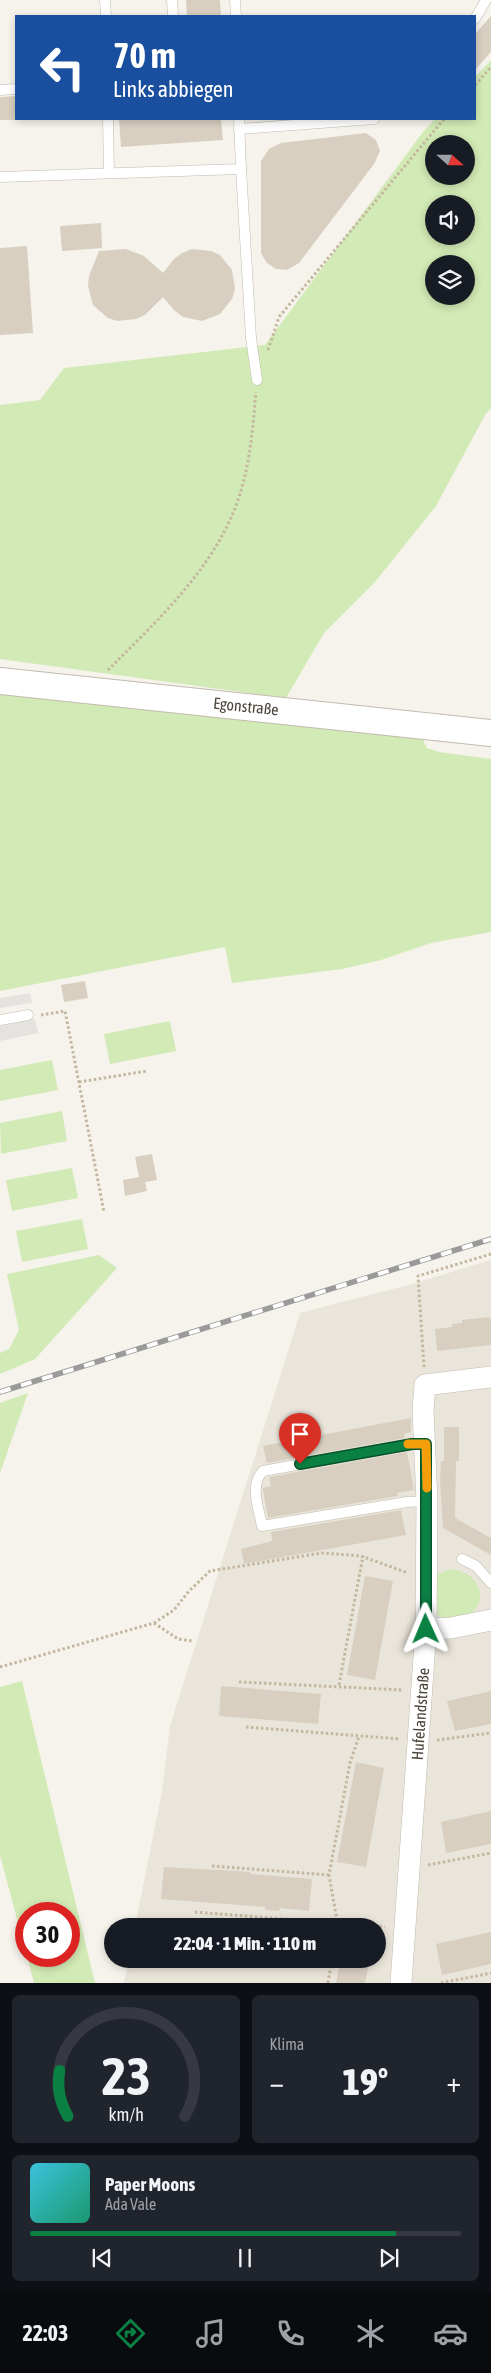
<!DOCTYPE html>
<html lang="de">
<head>
<meta charset="utf-8">
<style>
  :root { --surface:#171b24; --page:#20242c; --text:#f1f3f6; --muted:#9ea1a6; --line:#363941; --accent:#0b8043 }
  body { margin:0; font-family:"Asap Condensed",sans-serif; background:var(--page); color:var(--text); height:100vh; display:flex; flex-direction:column; font-size:19px; white-space:nowrap }
  * { box-sizing:border-box; margin:0 }
  p { font-size:16px; color:var(--muted) }
  .icon { flex:none; width:28px; height:28px; fill:none; stroke:currentColor; stroke-width:2; stroke-linecap:round; stroke-linejoin:round }
  .map { position:relative; height:1983px; overflow:hidden }
  .side { display:flex; flex-direction:column; gap:12px; padding:12px; background:#0d0f14; flex:1 }
  .side>* { flex:none }
  .hud { position:absolute; left:15px; top:15px; width:461px; height:105px; border-radius:0px; box-shadow:0 2px 8px #0003; background:#1a4fa0; color:#fff; overflow:hidden }
  .needle { width:32px; rotate:111deg }
  .controls { position:absolute; left:425px; top:135px; display:grid; gap:10px }
  .controls a { display:grid; place-items:center; width:50px; height:50px; border-radius:50%; background:var(--surface); box-shadow:0 2px 8px #0003; font-size:25px }
  .speed { position:absolute; left:15px; top:1902px; display:flex; gap:10px; font-size:25px; font-weight:700; text-align:center }
  .speed>* { display:grid; place-content:center; width:65px; height:65px; border-radius:50%; background:var(--surface); box-shadow:0 2px 8px #0003; line-height:1 }
  .speed .limit { border:8px solid #d22; background:#fff; color:#111 }
  .pin { position:absolute; display:grid; place-items:center; width:42px; height:42px; color:#fff; margin:-51px -21px; border-radius:50% 50% 50% 0; rotate:-45deg; box-shadow:0 0 5px #0007 }
  .pin .icon { rotate:45deg }
  .me { position:absolute; width:55px; margin:-28px; rotate:359deg; stroke-linejoin:round; filter:drop-shadow(0 0 4px #0008) }
  .turn { display:flex; align-items:center; gap:18px; height:105px; padding:0 15px; font-size:22px }
  .turn .icon { width:65px; height:65px; stroke-width:2.5 }
  .turn b { display:block; font-size:35px; line-height:42px }
  .big { font-size:38px; font-weight:800; line-height:1.1 }
  .side .card { flex:1; display:flex; flex-direction:column; justify-content:center; gap:8px; min-width:0; padding:0 18px; border-radius:8px; background:var(--page) }
  .side .dial { align-items:center; gap:0 }
  .dial svg { height:130px; overflow:visible; fill:none; stroke:var(--line); stroke-width:7; stroke-linecap:round; text-anchor:middle }
  .dial text { fill:var(--text); stroke:none }
  .song { display:flex; align-items:center; gap:15px }
  .cover { width:60px; height:60px; border-radius:8px; background:linear-gradient(135deg,hsl(190 70% 55%),hsl(160 70% 35%)) }
  .played { height:5px; border-radius:2px; background:linear-gradient(90deg,var(--accent) 85%,var(--line) 85%) }
  .keys { display:flex; justify-content:space-around; direction:ltr }
  .heat { display:flex; justify-content:space-between; align-items:center; font-size:28px; direction:ltr }
  .side .tiles { flex:1; display:grid; gap:12px; grid-template-columns:1fr 1fr }
  .card:last-child { grid-column:span 2 }
  .trip { position:absolute; left:104px; top:1918px; width:282px; height:50px; border-radius:25px; background:var(--surface); box-shadow:0 2px 8px #0003; font-weight:800; line-height:50px; text-align:center }
  .tabs { display:flex; height:80px; justify-content:space-around; align-items:center; background:#090b0e; color:var(--muted) }
  .tabs .icon { width:35px; height:35px }
  .tabs .current { color:var(--accent) }
  .tabs b { font-size:22px; color:var(--text) }
  .map>svg:first-child { display:block }
  .residential { fill:#eae5da }
  .green { fill:#d2eab5; fill-rule:evenodd }
  .parking { fill:#e5e3e0 }
  .building { fill:#d8cfc1 }
  .lines { fill:none; stroke-linecap:round; stroke-linejoin:round }
  .service-casing { stroke:#c2bbae; stroke-width:11 }
  .minor-casing { stroke:#c2bbae; stroke-width:22 }
  .tertiary-casing { stroke:#c2bbae; stroke-width:28 }
  .path { stroke:#c4b79f; stroke-width:3; stroke-dasharray:2.5 2.5; stroke-linecap:butt }
  .service { stroke:#fff; stroke-width:10 }
  .minor { stroke:#fff; stroke-width:21 }
  .tertiary { stroke:#fff; stroke-width:26 }
  .rail-casing { stroke:#9a9a9a; stroke-width:5.5 }
  .rail { stroke:#fff; stroke-width:4; stroke-dasharray:11; stroke-linecap:butt }
  .route-casing { stroke:#07532c; stroke-width:12 }
  .route { stroke:#0b8043; stroke-width:9 }
  .slow { stroke:#f59e0b; stroke-width:9 }
  .labels { text-anchor:middle; dominant-baseline:central; stroke-width:4; stroke-linejoin:round; paint-order:stroke }
  .street-label { font-size:16px; fill:#4b4439; stroke:#fff }
</style>
</head>
<body>
<div class="map">
<svg width="491" height="1983" viewBox="0 0 491 1983">
  <rect width="100%" height="100%" fill="#f6f3ec"/>
  <path class="residential" d="M491,1260V1983H124L129,1959H378V1926H135L162,1791L170,1726L300,1313L412,1284Z"/>
  <g class="green">
    <path d="M491,60V408L485,415L436,506L375,582L324,633L286,698L0,659V405L40,400L64,368L265,345L423,132L435,119H475V77ZM434,144H466V176H434ZM434,204H466V236H434ZM434,264H466V296H434Z"/>
    <path d="M0,691L420,734L427,748L439,752L491,759V932L431,943L381,960L342,969L232,983L225,947L0,991Z"/>
    <path d="M170,1021L176,1051L110,1064L104,1034Z"/>
    <path d="M52,1060L58,1090L0,1101V1070Z"/>
    <path d="M62,1111L67,1141L1,1154L0,1123Z"/>
    <path d="M72,1168L78,1198L12,1211L6,1180Z"/>
    <path d="M82,1219L88,1249L22,1262L16,1231Z"/>
    <path d="M99,1255L117,1268L35,1359L0,1374V1353L9,1349L19,1330L7,1274Z"/>
    <path d="M28,1393L0,1473V1403Z"/>
    <path d="M451,1569C486,1573 491,1612 457,1619C448,1620 442,1619 435,1612L433,1579L438,1574Z"/>
    <path d="M22,1681L95,1983H34L27,1956H69V1914H26V1953L0,1855V1687Z"/>
  </g>
  <g class="parking">
    <path d="M30,993L32,1003L0,1008V998Z"/>
    <path d="M35,1019L38,1033L0,1041V1026Z"/>
  </g>
  <g class="building">
    <path d="M186,0H220L221,16H187Z"/>
    <path d="M491,16V52L475,70V34Z"/>
    <path d="M16,96V120H0V97Z"/>
    <path d="M119,119H221L223,140L121,147Z"/>
    <path d="M366,133L376,140L380,151L374,164L299,263L287,270L276,269L267,263L261,253V161L269,149L281,143Z"/>
    <path d="M101,223L102,248L62,251L60,226Z"/>
    <path d="M27,246L33,333L0,335V248Z"/>
    <path d="M126,249L144,256L163,273L174,259L182,253L192,249L211,251L220,255L232,270L235,289L232,299L220,314L202,321L183,317L175,311L163,297L145,315L136,319L117,321L108,318L93,305L88,286L89,276L99,251Z"/>
    <path d="M85,981L88,998L64,1002L61,985Z"/>
    <path d="M152,1154L157,1180L145,1182L147,1191L125,1196L123,1180L139,1177L135,1157Z"/>
    <path d="M489,1317L491,1320V1345L437,1351L435,1329L452,1327V1324L462,1323V1320Z"/>
    <path d="M411,1418V1432L404,1434L405,1438L267,1463L263,1446Z"/>
    <path d="M444,1427H459V1461H456L455,1518L491,1538V1555L443,1528L440,1481L441,1461H444Z"/>
    <path d="M407,1452L414,1490L397,1493L398,1496L268,1518L263,1490V1488L271,1486L269,1477Z"/>
    <path d="M401,1510L406,1535L244,1564L241,1549L272,1541L271,1532Z"/>
    <path d="M365,1576L393,1581L375,1680L347,1675Z"/>
    <path d="M221,1686L321,1694L318,1724L219,1716Z"/>
    <path d="M491,1691V1724L455,1731L447,1701Z"/>
    <path d="M356,1762L384,1768L366,1867L337,1862Z"/>
    <path d="M491,1811V1844L446,1853L441,1822Z"/>
    <path d="M164,1867L238,1871L250,1872V1874L312,1879L309,1911L280,1908L279,1911L265,1910V1907L161,1899Z"/>
    <path d="M491,1932V1964L442,1975L436,1944Z"/>
    <path d="M341,1959H370L365,1983H336Z"/>
  </g>
  <g class="lines">
    <defs>
      <g id="service">
        <path d="M105,0L106,16"/>
        <path d="M172,0L173,16"/>
        <path d="M235,0L236,16"/>
        <path d="M475,19L486,0"/>
        <path d="M0,90L16,89"/>
        <path d="M108,119L109,173"/>
        <path d="M239,129L374,119"/>
        <path d="M241,169L251,338L257,380"/>
        <path d="M0,177L241,169L239,119"/>
        <path d="M0,1020L28,1015"/>
        <path d="M426,1444H412L263,1471C249,1485 259,1509 262,1526L407,1502L427,1501"/>
        <path d="M462,1559L476,1566L491,1583"/>
      </g>
      <g id="minor">
        <path d="M426,1629L451,1628L491,1620"/>
        <path d="M401,1983L426,1629L427,1501L423,1410L425,1385L491,1377"/>
      </g>
      <path id="tertiary" d="M0,681L491,733"/>
    </defs>
    <use href="#service" class="service-casing"/>
    <use href="#minor" class="minor-casing"/>
    <use href="#tertiary" class="tertiary-casing"/>
    <g class="path">
      <path d="M475,85L491,67"/>
      <path d="M268,350L279,317L444,119"/>
      <path d="M108,670C160,618 222,561 242,487C251,456 253,424 256,392"/>
      <path d="M41,1015L65,1011L104,1212"/>
      <path d="M79,1082L147,1071"/>
      <path d="M424,1367L418,1276L491,1254"/>
      <path d="M154,1623L178,1639L193,1641"/>
      <path d="M0,1667L154,1623L174,1610L189,1591L210,1571L322,1553L361,1556L408,1573"/>
      <path d="M239,1682L403,1690"/>
      <path d="M339,1685L363,1556"/>
      <path d="M246,1727L400,1739"/>
      <path d="M437,1740L491,1733"/>
      <path d="M428,1865L491,1853"/>
      <path d="M212,1866L329,1875"/>
      <path d="M195,1912L385,1927"/>
      <path d="M338,1926L329,1875L350,1763L359,1736"/>
      <path d="M328,1983L332,1959"/>
      <path d="M441,1983L491,1973"/>
    </g>
    <use href="#service" class="service"/>
    <use href="#minor" class="minor"/>
    <use href="#tertiary" class="tertiary"/>
    <defs>
      <path id="rail" d="M0,1392L491,1239"/>
    </defs>
    <use href="#rail" class="rail-casing"/>
    <use href="#rail" class="rail"/>
  </g>
  <g class="lines">
    <defs>
      <path id="route" d="M300,1464L412,1444H426V1629"/>
    </defs>
    <use href="#route" class="route-casing"/>
    <use href="#route" class="route"/>
    <path class="slow" d="M408,1444H426L427,1488"/>
  </g>
  <g class="labels">
    <g class="street-label">
      <text transform="translate(246 706) rotate(6)">Egonstraße</text>
      <text transform="translate(420 1714) rotate(-86)">Hufelandstraße</text>
    </g>
  </g>
</svg>
<div class="controls">
<a><svg class="needle" viewBox="-14 -14 28 28"><path d="M0-13l5 13h-10z" fill="#e53935"/><path d="M0 13l5-13h-10z" fill="#9ea1a6"/></svg></a>
<a><svg class="icon" aria-label="sound" viewBox="0 0 24 24"><path d="M4 9h4l5-4v14l-5-4H4zM17 9q2 3 0 6"/></svg></a>
<a><svg class="icon" aria-label="layers" viewBox="0 0 24 24"><path d="M12 4l9 5-9 5-9-5zM3 14l9 5 9-5"/></svg></a>
</div>
<div class="speed"><div class="limit">30</div></div>
<div class="pin" style="left:300px;top:1464px;background:#d93025"><svg class="icon" aria-label="arrive" viewBox="0 0 24 24"><path d="M6 21V4h12l-3 4 3 4H6"/></svg></div>
<svg class="me" style="left:426px;top:1629px" viewBox="-20 -20 40 40"><path d="M0-17L14 15 0 8-14 15z" fill="#0b8043" stroke="#fff" stroke-width="4"/></svg>
<div class="trip">22:04 · 1 Min. · 110 m</div>
<div class="hud">
<div class="turn"><svg class="icon" aria-label="left" viewBox="0 0 24 24"><path d="M17 20v-9H6M10 6l-5 5 5 5"/></svg><div><b>70 m</b>Links abbiegen</div></div>
</div>
</div>
<section class="side">
<div class="tiles">
<div class="card dial"><svg viewBox="0 0 100 80">
<path d="M14 69A42 42 0 1 1 86 69"/>
<path d="M14 69A42 42 0 0 1 9 41" stroke="#0b8043"/>
<text x="50" y="56" font-size="32" font-weight="700">23</text>
<text x="50" y="72" font-size="11">km/h</text>
</svg></div>
<div class="card"><p>Klima</p>
<div class="heat"><a>−</a><b class="big">19°</b><a>+</a></div>
</div>
<div class="card">
<div class="song"><i class="cover"></i><div><b>Paper Moons</b><p>Ada Vale</p></div></div>
<div class="played"></div>
<div class="keys"><svg class="icon" aria-label="previous" viewBox="0 0 24 24"><path d="M18 5L8 12l10 7zM5 5v14"/></svg><svg class="icon" aria-label="pause" viewBox="0 0 24 24"><path d="M8 5v14M16 5v14"/></svg><svg class="icon" aria-label="next" viewBox="0 0 24 24"><path d="M6 5l10 7-10 7zM19 5v14"/></svg></div>
</div>
</div>
</section>
<nav class="tabs">
<b>22:03</b>
<svg class="icon current" aria-label="directions" viewBox="0 0 24 24"><path d="M12 3l9 9-9 9-9-9zM9 14v-3h6M13 9l2 2-2 2"/></svg>
<svg class="icon" aria-label="music" viewBox="0 0 24 24"><path d="M9 18V5l10-2v13"/><circle cx="6" cy="18" r="3"/><circle cx="16" cy="16" r="3"/></svg>
<svg class="icon" aria-label="phone" viewBox="0 0 24 24"><path d="M5 4h4l2 5-3 2q2 4 5 5l2-3 5 2v4C11 20 4 13 5 4z"/></svg>
<svg class="icon" aria-label="climate" viewBox="0 0 24 24"><path d="M12 3v18M4 7l16 10M4 17L20 7"/></svg>
<svg class="icon" aria-label="car" viewBox="0 0 24 24"><path d="M5 17H2v-5l4-1 3-4h7l3 4 3 1v5h-3M9 17h6M6 11h13"/><circle cx="7" cy="17" r="2"/><circle cx="17" cy="17" r="2"/></svg>
</nav>
</body>
</html>
